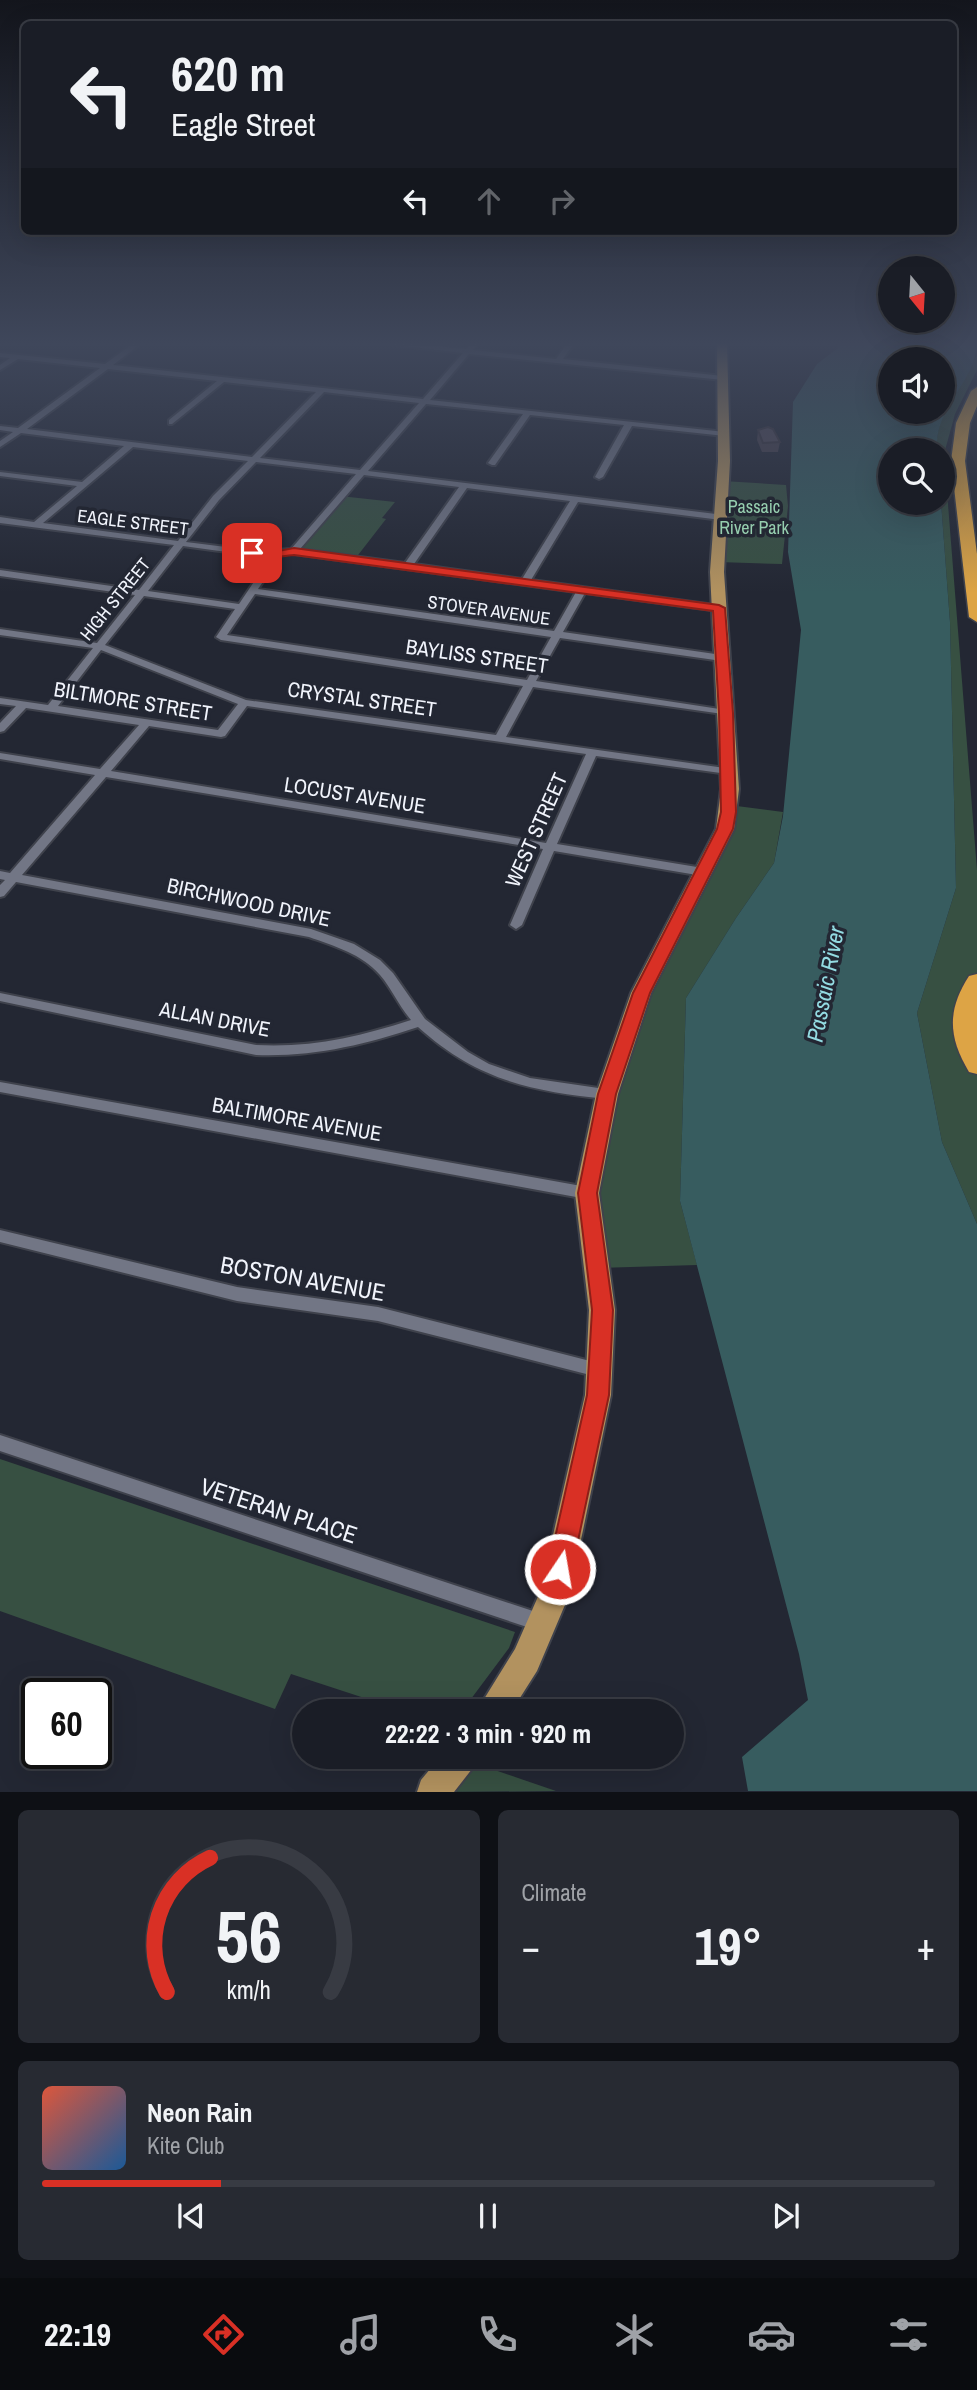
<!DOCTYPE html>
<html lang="en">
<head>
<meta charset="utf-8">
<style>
  :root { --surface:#1a1d26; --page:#272a32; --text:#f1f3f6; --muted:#9fa2a7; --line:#383b43; --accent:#d93025 }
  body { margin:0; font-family:"Archivo Narrow",sans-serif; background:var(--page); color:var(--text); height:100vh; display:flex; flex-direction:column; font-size:26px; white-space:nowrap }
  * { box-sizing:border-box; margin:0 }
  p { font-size:23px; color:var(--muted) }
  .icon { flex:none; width:38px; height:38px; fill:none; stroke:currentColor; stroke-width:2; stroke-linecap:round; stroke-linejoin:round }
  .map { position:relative; height:1792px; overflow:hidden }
  .side { display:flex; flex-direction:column; gap:18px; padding:18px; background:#0e1015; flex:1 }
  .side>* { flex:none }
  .hud { position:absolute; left:21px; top:21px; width:936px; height:214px; border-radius:10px; box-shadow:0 7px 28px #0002,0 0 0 2px var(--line); background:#1a1d26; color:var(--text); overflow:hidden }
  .needle { width:46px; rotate:162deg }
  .tools { position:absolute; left:878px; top:256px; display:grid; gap:14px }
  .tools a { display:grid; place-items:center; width:77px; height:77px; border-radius:50%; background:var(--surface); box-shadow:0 7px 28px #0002,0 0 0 2px var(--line); font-size:35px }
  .speed { position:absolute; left:21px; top:1678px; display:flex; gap:14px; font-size:35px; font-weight:700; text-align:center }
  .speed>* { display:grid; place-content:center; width:91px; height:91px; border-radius:50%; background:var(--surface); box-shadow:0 7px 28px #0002,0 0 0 2px var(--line); line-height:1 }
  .speed .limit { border:4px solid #111; border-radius:10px; background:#fff; color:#111 }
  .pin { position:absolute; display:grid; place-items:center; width:60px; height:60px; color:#fff; margin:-30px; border-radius:14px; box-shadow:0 4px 10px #0006 }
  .me { position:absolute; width:77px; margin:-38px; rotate:12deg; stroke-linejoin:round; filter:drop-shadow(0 0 5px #0008) }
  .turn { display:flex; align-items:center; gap:24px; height:147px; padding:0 35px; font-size:32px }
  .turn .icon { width:91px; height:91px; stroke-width:2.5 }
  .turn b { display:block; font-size:49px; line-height:60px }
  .lanes { display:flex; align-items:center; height:66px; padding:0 35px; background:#0003; justify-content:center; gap:35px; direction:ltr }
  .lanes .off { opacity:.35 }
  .big { font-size:52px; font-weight:700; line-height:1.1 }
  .side .tile { flex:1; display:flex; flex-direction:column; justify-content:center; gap:10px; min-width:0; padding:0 24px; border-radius:10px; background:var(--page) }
  .side .dial { align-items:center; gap:0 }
  .dial svg { height:182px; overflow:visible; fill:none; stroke:var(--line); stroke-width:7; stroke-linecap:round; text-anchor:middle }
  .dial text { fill:var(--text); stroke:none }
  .song { display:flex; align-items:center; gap:21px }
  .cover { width:84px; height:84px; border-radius:10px; background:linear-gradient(135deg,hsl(10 70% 55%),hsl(210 70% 35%)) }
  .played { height:7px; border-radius:4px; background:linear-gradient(90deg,var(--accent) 20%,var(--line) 20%) }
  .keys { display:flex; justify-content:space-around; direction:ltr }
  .heat { display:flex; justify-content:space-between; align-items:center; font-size:38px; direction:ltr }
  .side .tiles { flex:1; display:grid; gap:18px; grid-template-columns:1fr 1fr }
  .tile:last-child { grid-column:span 2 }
  .trip { position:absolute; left:292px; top:1699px; width:392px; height:70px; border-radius:35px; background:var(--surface); box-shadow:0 7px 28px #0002,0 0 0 2px var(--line); font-weight:700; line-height:70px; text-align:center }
  .menu { display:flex; height:112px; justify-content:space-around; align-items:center; background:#0a0c0f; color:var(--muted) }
  .menu .icon { width:49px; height:49px }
  .menu .current { color:var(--accent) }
  .menu b { font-size:32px; color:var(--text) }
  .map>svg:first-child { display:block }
  .green { fill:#375042 }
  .water { fill:#375c5f; fill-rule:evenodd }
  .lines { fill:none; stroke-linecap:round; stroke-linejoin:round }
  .minor-casing { stroke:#3f424c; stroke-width:4 }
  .primary-casing { stroke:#3f424c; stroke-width:4 }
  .motorway-casing { stroke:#3f424c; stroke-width:3 }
  .minor { fill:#727685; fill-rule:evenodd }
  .primary { fill:#b2925f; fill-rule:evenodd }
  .motorway { fill:#dda445; fill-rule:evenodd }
  .wall { fill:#46404b }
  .building { fill:#514a57; stroke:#39343d; stroke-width:2 }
  .route { fill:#d93025; stroke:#8d1f18; stroke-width:2 }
  .labels { text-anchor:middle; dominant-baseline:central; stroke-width:7; stroke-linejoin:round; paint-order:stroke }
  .far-park-label { font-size:18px; fill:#96ceaf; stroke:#232733 }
  .far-street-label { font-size:18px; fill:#f1f4fc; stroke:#232733 }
  .street-label { font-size:21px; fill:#f1f4fc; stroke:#232733 }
  .water-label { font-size:23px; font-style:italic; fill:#93dbe2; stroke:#232733 }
  .near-street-label { font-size:24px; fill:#f1f4fc; stroke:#232733 }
</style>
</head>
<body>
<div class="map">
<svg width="977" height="1792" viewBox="0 0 977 1792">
  <rect width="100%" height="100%" fill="#232733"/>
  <g class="green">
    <path d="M977,355V370L955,414L944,454L977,870V1224L942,1142L917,1013L956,888L950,622L941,502H943V450H937C934,415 961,384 977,355Z"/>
    <path d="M723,481L786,485L788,506L782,564L718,562Z"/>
    <path d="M340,496L395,502L382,518L386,519L355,559L294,551Z"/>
    <path d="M729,805L783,812L774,863L736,918L686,998L680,1201L697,1265L598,1268L593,1167L607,1094Z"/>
    <path d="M0,1459L515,1632L509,1648L462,1711H404L291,1674L275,1709L0,1611Z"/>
    <path d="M480,1765L556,1791L433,1792L444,1776Z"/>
  </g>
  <path class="water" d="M838,342H977C977,381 934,406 937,450H891V502H941L950,622L956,888L917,1013L942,1142L977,1224V1791H748L742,1757L808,1700L799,1654L680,1201L686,998L736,918L774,863L783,816L801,630L788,552L793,402L817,364L838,348ZM891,359H943V411H891Z"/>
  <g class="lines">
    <defs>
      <g id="minor">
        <path d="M135,342H143L113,365L423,399L463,353L371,342H396L466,349L472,342H479L473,350L556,359L568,342H575L563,359L723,376L727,378L723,380L469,354L430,400L725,432L729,434L725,436L632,426L603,477L599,479L595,477L624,425L530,415L495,465H492L488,463L523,414L426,404L368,471L724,515L725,517L721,520L578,502L531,580L722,606L724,608L719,611L585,593L563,632L722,655L727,658L722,661L560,638L536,681L726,710L730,711V715L533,687L506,737L732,769L734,771L732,773L728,774L596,756L557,844L703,868L707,869L709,872L707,875L703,876L554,851L522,925L516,929L510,925L543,849L106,777L22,875L311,929L354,944L380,960L393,973L425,1019L468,1052L489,1064L530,1078L612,1090L614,1094L612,1098L607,1099C530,1091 477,1080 418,1027C364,1045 313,1057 256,1055L0,1001V993L256,1045C310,1048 359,1037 411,1020C399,1006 392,989 380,975C362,954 334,946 309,937L16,882L4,896L0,897V885L5,880L0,879V871L10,873L95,775L0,759V753L100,769L139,725L26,708L4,731L0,732V723L16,706L0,704V698L48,705L93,648L0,635V629L97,643L135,595L0,576V570L139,590L174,545L0,523V517L34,522L77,486L0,476V472L82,482L124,446L21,433L0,447V441L13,432L0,430V426L18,428L100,368L18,359L0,370V365L10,358L0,357V353L105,364ZM108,369L217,381L169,420V424H172L224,382L316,392L252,457L27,429ZM324,392L419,403L360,470L260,458ZM133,447L248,461L213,496L178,541L43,523ZM256,462L356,474L291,549L276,550L274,553L186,542L219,500ZM364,475L459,487L405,563L300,549ZM467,488L570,501L522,579L414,564ZM183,546L270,558L239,604L148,591ZM282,554H294L576,592L554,631L258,589ZM255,594L551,637L527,680L227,635ZM144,596L235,609L216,637L221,640L523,686L496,735L246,700L105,645ZM101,650L238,704L218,730L58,706ZM247,706L586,754L546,843L111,771L149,726L221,737L225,736Z"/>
        <path d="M0,1082L587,1187L592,1189L595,1193L592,1197L587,1199L0,1092Z"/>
        <path d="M0,1230L237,1287L378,1307L598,1363L604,1365L606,1370L604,1375L598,1377L378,1321L237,1301L0,1242Z"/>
        <path d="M0,1435L542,1614L549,1616L552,1623L549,1630L542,1632L0,1451Z"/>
      </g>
      <g id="primary">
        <path d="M717,342H727L730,461L724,572L739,789L734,829L651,993L618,1094L599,1193L615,1310L611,1395L570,1593L537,1671L511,1712H476L515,1649L540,1592L585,1395L589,1310L575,1193L596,1094L631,993L716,829L721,789L710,572L718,461Z"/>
        <path d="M440,1757H476L472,1769L454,1792H417L421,1780Z"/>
      </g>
      <g id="motorway">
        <path d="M977,387V406L970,423L965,461L977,554V622L969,617L951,461L956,423L971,391Z"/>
        <path d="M977,974V1074L969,1072C948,1037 947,1010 969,976Z"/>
      </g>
    </defs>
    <use href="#minor" class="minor-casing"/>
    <use href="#primary" class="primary-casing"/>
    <use href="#motorway" class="motorway-casing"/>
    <use href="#minor" class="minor"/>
    <use href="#primary" class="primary"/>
    <use href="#motorway" class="motorway"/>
  </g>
  <path class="wall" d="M758,430L780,442L778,452H762L757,440Z"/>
  <path class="building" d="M768,427L773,429L780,442L763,443L758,430Z"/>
  <linearGradient id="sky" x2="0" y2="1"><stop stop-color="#13151c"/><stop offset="0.58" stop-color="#3f475b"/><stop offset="1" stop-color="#3f475b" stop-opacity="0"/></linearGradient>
  <rect width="977" height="593" fill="url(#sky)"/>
  <path class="route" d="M294,548L719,605L725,608L733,713L736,812L733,829L650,993L616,1094L597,1193L613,1310L609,1395L572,1569L568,1577L560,1580L551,1577L548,1569L587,1395L592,1310L578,1193L598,1094L633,993L717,829L721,812L719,713L713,611L294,555C278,556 262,563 246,553L252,550L273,552Z"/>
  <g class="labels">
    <g class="far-park-label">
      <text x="754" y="506">Passaic<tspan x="754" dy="21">River Park</tspan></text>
    </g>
    <g class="far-street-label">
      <text transform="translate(133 522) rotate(7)">EAGLE STREET</text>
      <text transform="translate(115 599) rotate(-51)">HIGH STREET</text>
      <text transform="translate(489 610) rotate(8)">STOVER AVENUE</text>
    </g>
    <g class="street-label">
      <text transform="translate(477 656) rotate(8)">BAYLISS STREET</text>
      <text transform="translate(362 699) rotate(8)">CRYSTAL STREET</text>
      <text transform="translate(133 701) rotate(9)">BILTMORE STREET</text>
      <text transform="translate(355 795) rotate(9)">LOCUST AVENUE</text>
      <text transform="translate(536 830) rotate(-66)">WEST STREET</text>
      <text transform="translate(249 902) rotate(12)">BIRCHWOOD DRIVE</text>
      <text transform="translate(215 1019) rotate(11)">ALLAN DRIVE</text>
      <text transform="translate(297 1119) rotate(10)">BALTIMORE AVENUE</text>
    </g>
    <g class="water-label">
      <text transform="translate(825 984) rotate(-79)">Passaic River</text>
    </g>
    <g class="near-street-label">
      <text transform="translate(303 1278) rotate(10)">BOSTON AVENUE</text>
      <text transform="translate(279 1510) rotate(18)">VETERAN PLACE</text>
    </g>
  </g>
</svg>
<div class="tools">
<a><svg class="needle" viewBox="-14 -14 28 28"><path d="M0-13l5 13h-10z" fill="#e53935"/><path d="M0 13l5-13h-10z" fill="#9fa2a7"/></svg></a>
<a><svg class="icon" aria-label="sound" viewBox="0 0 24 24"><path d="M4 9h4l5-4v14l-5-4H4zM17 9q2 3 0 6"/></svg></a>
<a><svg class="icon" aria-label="search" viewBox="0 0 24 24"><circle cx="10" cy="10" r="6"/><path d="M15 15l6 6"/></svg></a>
</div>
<div class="speed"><div class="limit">60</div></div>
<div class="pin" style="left:252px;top:553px;background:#d93025"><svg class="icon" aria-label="arrive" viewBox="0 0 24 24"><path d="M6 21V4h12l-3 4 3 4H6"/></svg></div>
<svg class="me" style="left:560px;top:1569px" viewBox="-20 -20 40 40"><circle r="17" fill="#d93025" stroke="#fff" stroke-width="3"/><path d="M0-11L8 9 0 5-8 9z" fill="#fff"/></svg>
<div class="trip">22:22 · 3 min · 920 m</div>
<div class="hud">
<div class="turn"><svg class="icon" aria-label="left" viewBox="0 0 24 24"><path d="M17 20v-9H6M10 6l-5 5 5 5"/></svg><div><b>620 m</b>Eagle Street</div></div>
<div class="lanes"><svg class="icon" aria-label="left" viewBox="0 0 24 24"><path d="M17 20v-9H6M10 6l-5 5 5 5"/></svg><svg class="icon off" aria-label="ahead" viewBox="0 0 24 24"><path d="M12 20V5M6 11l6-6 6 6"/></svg><svg class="icon off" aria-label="right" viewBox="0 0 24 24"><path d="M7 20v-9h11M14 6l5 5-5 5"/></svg></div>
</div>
</div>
<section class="side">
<div class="tiles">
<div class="tile dial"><svg viewBox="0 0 100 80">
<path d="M14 69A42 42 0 1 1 86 69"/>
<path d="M14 69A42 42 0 0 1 33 10" stroke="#d93025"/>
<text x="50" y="56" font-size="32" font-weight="700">56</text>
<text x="50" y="72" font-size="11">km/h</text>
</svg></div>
<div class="tile"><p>Climate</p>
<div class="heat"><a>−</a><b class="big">19°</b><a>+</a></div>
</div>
<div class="tile">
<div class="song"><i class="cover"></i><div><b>Neon Rain</b><p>Kite Club</p></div></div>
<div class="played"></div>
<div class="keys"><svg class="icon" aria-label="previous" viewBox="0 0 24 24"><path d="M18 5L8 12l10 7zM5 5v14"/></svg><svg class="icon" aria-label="pause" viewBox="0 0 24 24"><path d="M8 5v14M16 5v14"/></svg><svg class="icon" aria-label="next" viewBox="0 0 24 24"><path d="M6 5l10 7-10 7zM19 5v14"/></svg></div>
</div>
</div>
</section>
<nav class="menu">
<b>22:19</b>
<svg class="icon current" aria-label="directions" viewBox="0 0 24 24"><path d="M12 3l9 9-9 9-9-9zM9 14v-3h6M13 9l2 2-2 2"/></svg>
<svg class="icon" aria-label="music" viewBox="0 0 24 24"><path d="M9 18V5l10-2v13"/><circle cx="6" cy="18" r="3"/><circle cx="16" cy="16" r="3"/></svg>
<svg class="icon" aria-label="phone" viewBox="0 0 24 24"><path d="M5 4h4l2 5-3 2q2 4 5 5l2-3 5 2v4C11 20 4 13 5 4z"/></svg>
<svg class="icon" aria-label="climate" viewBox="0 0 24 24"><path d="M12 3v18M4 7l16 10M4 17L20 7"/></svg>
<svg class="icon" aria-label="car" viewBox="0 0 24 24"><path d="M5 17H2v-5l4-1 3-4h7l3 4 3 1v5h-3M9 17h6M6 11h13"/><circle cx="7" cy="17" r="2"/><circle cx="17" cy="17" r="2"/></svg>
<svg class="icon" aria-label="filters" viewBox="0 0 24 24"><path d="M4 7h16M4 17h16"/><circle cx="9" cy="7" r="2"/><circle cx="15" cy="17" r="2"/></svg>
</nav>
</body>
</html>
